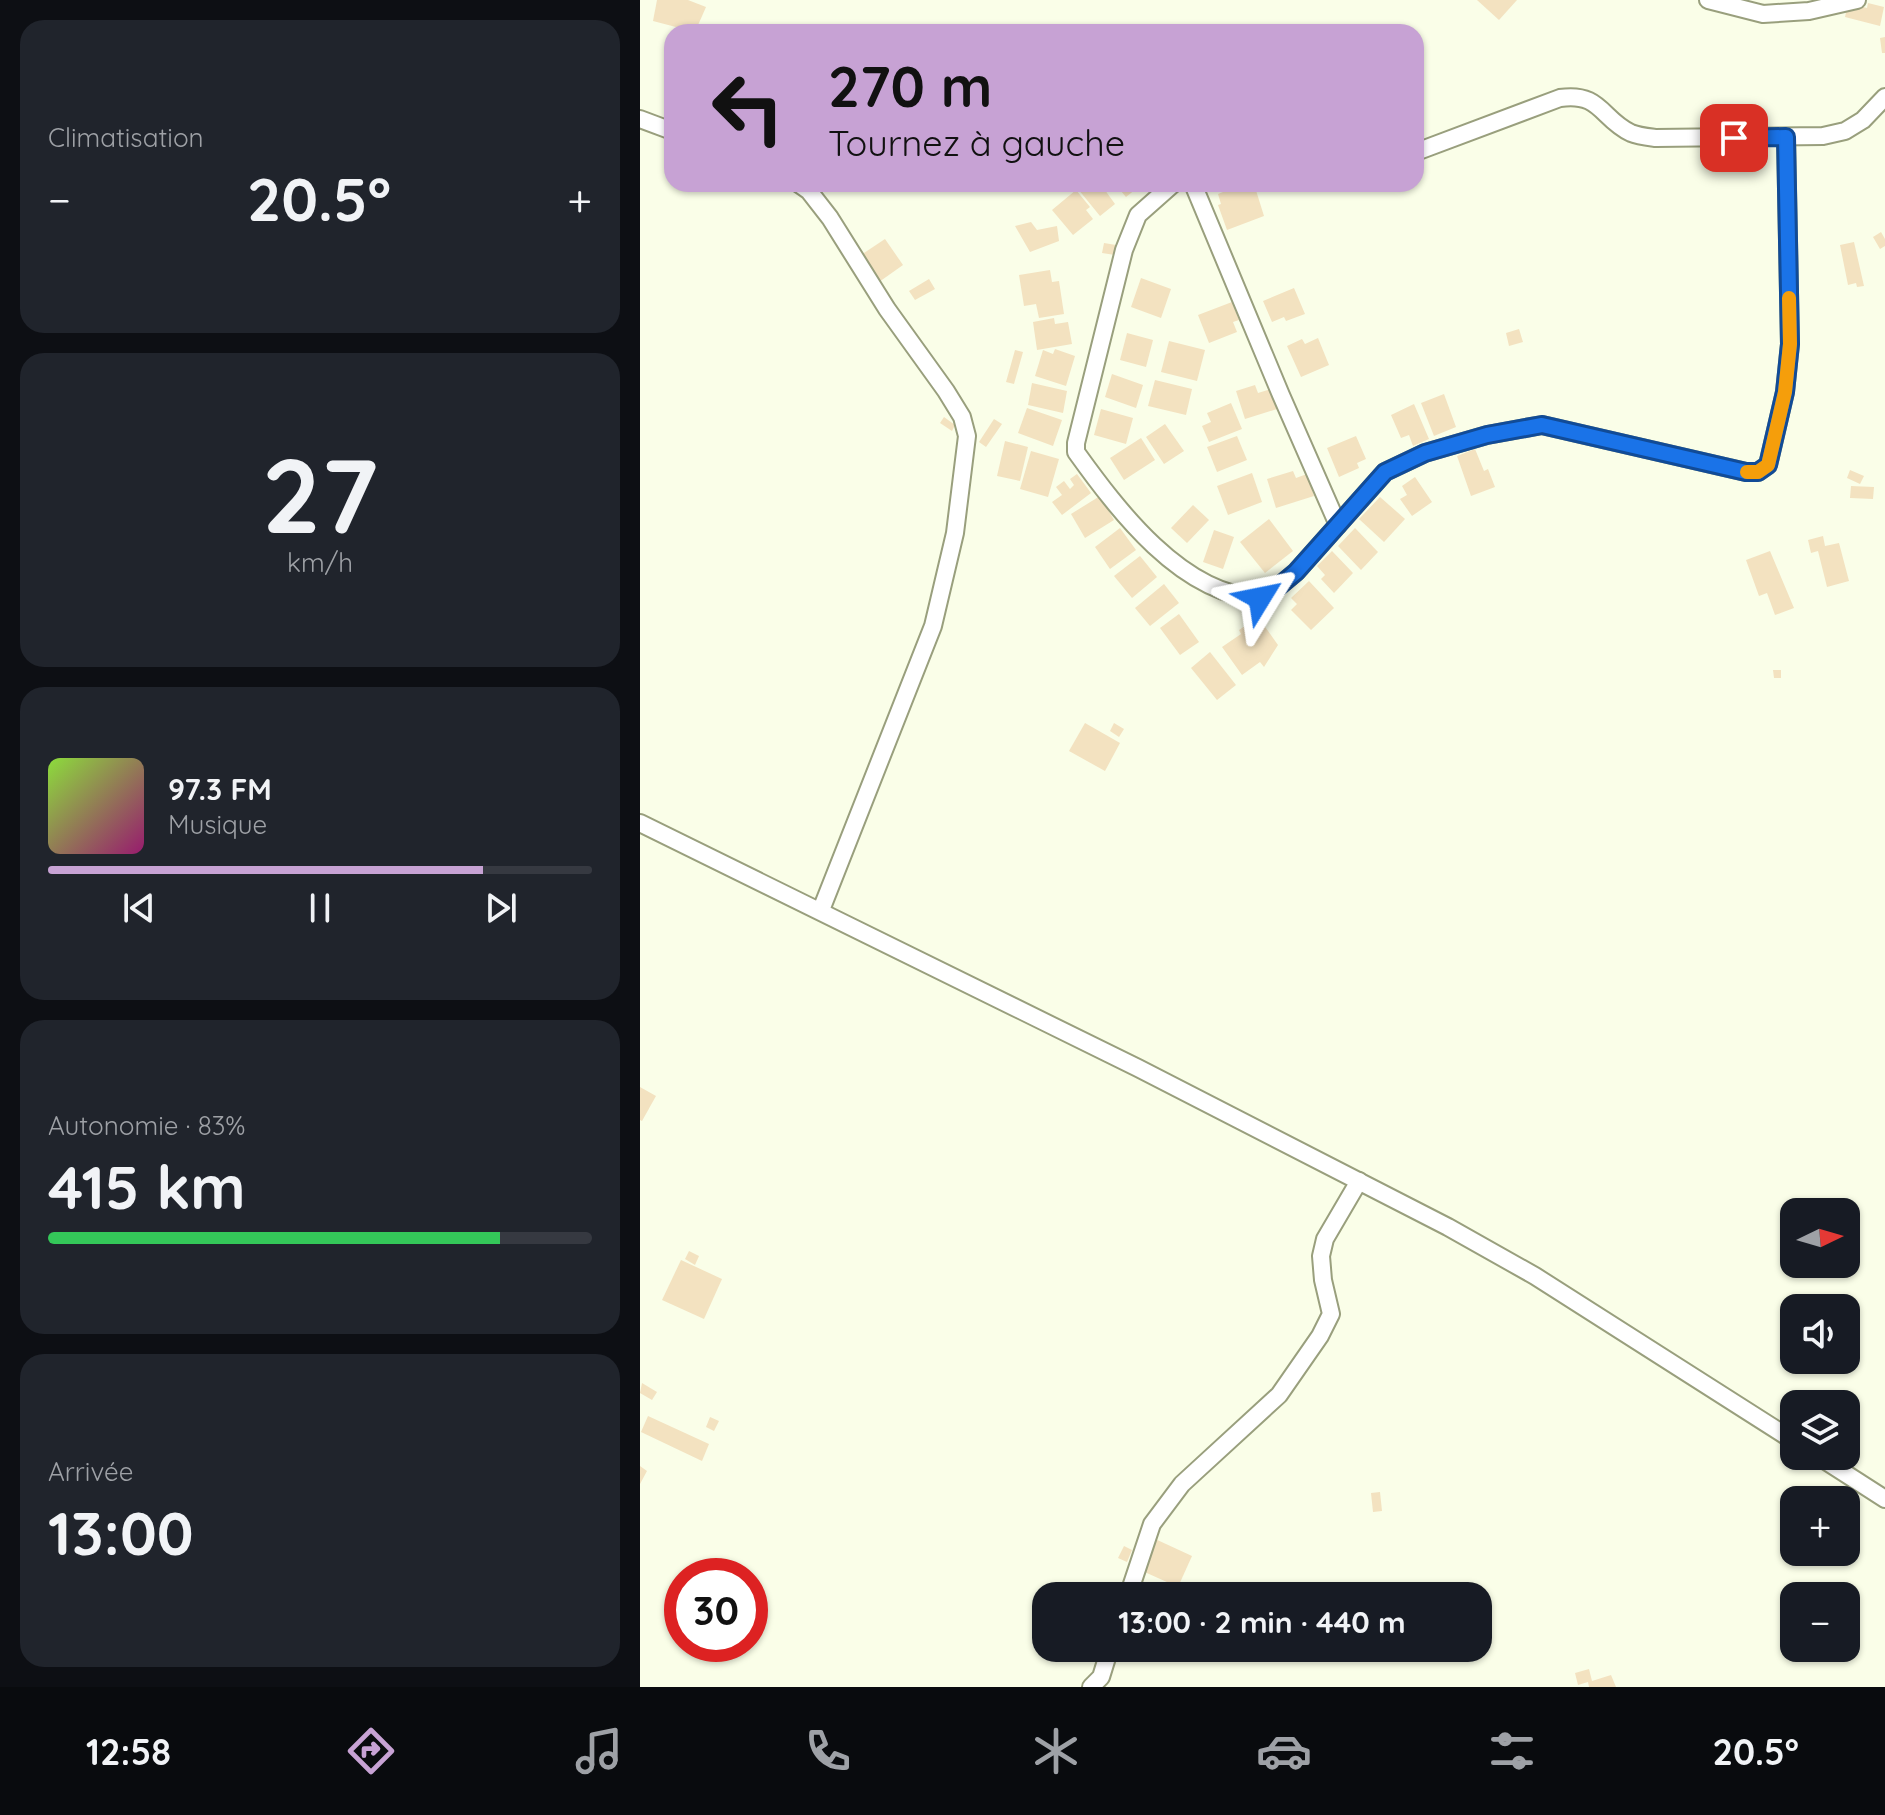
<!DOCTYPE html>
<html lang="fr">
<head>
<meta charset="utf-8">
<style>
  :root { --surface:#171b24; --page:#20242c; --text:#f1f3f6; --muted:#9ea1a6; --line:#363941; --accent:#c7a2d4 }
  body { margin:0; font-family:Quicksand,sans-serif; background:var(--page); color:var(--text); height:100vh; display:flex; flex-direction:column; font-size:30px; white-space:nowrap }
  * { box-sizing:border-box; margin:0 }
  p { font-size:26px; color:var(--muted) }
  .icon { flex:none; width:44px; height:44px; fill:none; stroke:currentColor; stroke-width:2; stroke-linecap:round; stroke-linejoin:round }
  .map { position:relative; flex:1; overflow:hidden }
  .details { display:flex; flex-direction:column; gap:20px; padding:20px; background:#0d0f14; width:640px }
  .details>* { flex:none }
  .hud { position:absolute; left:24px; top:24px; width:760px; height:168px; border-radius:24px; box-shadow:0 2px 6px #0004; background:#c7a2d4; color:#111; overflow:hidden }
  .needle { width:52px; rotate:85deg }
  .fabs { position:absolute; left:1140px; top:1198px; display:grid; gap:16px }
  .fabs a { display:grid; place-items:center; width:80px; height:80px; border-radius:16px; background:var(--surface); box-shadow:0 2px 6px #0004; font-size:40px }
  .speed { position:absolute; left:24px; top:1558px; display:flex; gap:16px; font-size:40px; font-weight:700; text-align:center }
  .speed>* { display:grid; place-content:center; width:104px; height:104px; border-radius:50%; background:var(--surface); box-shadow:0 2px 6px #0004; line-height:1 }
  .speed .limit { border:12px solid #d22; background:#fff; color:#111 }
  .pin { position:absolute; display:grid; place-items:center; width:68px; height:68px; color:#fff; margin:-34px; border-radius:16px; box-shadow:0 4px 12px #0006 }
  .me { position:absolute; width:88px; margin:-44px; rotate:55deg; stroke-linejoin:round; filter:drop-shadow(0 0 6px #0008) }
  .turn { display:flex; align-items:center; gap:28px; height:168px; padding:0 32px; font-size:36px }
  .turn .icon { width:104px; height:104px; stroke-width:2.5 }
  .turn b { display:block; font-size:56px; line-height:68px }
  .big { font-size:60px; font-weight:700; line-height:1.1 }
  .details .tile { flex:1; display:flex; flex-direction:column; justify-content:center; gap:12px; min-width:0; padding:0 28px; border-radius:24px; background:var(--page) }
  .details .dial { align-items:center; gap:0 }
  .dial b { font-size:104px; line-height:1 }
  .song { display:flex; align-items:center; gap:24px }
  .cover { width:96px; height:96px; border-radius:12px; background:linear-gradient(135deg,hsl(90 70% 55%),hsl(320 70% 35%)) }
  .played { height:8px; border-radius:4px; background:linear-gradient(90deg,var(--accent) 80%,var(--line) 80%) }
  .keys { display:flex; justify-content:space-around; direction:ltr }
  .heat { display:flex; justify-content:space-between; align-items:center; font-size:44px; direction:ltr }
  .charge { height:12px; border-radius:6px; background:linear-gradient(90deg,#34c759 83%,var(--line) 0) }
  .trip { position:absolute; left:392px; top:1582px; width:460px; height:80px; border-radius:24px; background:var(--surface); box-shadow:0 2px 6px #0004; font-weight:700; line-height:80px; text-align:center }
  .tabs { display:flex; height:128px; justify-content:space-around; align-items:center; background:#090b0e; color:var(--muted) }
  .tabs .icon { width:56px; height:56px }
  .tabs .active { color:var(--accent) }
  .tabs b { font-size:36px; color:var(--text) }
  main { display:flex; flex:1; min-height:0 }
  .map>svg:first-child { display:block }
  .building { fill:#f3e2c0 }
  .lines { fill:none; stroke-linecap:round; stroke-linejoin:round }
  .minor-casing { stroke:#999f7d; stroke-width:20 }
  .minor { stroke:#fff; stroke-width:16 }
  .route-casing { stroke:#114b97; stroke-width:20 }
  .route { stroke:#1a73e8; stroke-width:14 }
  .slow { stroke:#f59e0b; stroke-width:14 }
</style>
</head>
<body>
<main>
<section class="details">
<div class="tile"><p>Climatisation</p>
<div class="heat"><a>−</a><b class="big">20.5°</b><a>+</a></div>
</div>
<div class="tile dial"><b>27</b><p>km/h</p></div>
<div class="tile">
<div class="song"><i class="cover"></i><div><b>97.3 FM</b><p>Musique</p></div></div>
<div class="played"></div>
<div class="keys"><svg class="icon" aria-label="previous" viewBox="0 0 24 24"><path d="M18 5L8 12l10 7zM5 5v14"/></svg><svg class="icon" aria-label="pause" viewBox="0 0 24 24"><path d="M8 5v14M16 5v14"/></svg><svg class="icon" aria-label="next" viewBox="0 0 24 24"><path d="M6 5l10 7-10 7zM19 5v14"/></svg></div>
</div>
<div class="tile"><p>Autonomie · 83%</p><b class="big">415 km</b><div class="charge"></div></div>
<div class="tile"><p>Arrivée</p><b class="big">13:00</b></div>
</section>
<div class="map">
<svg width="1245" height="1687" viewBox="0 0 1245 1687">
  <rect width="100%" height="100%" fill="#fafee8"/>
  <g class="building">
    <path d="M17,0H48L66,7L55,32L13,21Z"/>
    <path d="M837,0H877L859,20Z"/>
    <path d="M1208,3L1227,8L1228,3L1244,7L1240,26L1205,17Z"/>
    <path d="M1245,37V53H1242L1240,38Z"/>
    <path d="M443,184H466L462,186L475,204L460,216L438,189Z"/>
    <path d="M475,184H491L496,189L486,197Z"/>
    <path d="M592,184H614L624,216L587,230L578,205L581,204L578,194L588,190L587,186Z"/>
    <path d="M436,190L450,207L446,210L453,219L433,235L412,210Z"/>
    <path d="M391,222L397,230L417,226L419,241L390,252L375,226Z"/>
    <path d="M1241,232L1245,239V246L1240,249L1233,237Z"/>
    <path d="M245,239L263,265L239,282L221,255Z"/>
    <path d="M1214,242L1224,286L1217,287L1216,283L1208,285L1200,245Z"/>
    <path d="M464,243L476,245L475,255L462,253Z"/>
    <path d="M410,270L412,282L419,281L424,314L399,318L396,304L384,306L379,275Z"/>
    <path d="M501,278L531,289L521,318L491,307Z"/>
    <path d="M289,279L295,289L275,300L269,291Z"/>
    <path d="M654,288L665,314L646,321L644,317L632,322L623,301Z"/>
    <path d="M592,302L599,320L593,322L597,332L569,343L558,315Z"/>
    <path d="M414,318L415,324L428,322L432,344L397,350L393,322Z"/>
    <path d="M879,329L883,342L869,346L866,333Z"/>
    <path d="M487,333L513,340L506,367L480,360Z"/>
    <path d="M678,338L689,365L661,377L647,346L662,339L665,344Z"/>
    <path d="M529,341L565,350L557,381L521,372Z"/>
    <path d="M415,349L435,356L426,386L395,376L403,350L413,354Z"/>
    <path d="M375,350L383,352L374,384L366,382Z"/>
    <path d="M472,374L503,385L496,408L465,397Z"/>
    <path d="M515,380L552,389L546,415L508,406Z"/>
    <path d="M392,383L427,391L423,413L388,405Z"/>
    <path d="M615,385L618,393L631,389L637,409L605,419L596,391Z"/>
    <path d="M804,394L816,427L794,436L781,403Z"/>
    <path d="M591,403L602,429L569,442L562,426L571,422L567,413Z"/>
    <path d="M774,404L789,439L773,446L769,435L761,438L751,415Z"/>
    <path d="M387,408L422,420L413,446L378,433Z"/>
    <path d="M461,409L493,418L486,444L454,435Z"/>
    <path d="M304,417L315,425L312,431L300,423Z"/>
    <path d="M354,419L362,424L346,447L339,442Z"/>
    <path d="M525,424L544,451L524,464L506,437Z"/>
    <path d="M597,436L607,460L577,472L567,447Z"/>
    <path d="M716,436L726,459L717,463L719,468L699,477L687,448Z"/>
    <path d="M501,438L515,460L484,480L470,458Z"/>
    <path d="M365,441L388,447L380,481L357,476Z"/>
    <path d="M835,449L844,471L848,469L855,487L831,496L817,456Z"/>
    <path d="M391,451L419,459L408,497L380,489Z"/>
    <path d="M1210,470L1224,476L1220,484L1207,478Z"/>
    <path d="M653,471L656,478L667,474L674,496L636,508L627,479Z"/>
    <path d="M612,473L622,502L588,515L577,486Z"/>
    <path d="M437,474L451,493L422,515L412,502L422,495L416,487L424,481L430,489L434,485L430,479Z"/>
    <path d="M775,477L792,502L772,516L760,499L767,495L762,486Z"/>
    <path d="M1211,486L1234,487L1233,499L1210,498Z"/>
    <path d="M460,496L474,520L445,538L431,514Z"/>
    <path d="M740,497L765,519L744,542L719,519Z"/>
    <path d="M553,505L569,520L547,543L531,528Z"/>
    <path d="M629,519L653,551L625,573L600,542Z"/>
    <path d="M480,528L496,550L470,569L455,547Z"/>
    <path d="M715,528L738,552L721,570L698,546Z"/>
    <path d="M574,530L594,537L583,569L563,562Z"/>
    <path d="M1183,536L1185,546L1199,543L1209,581L1187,587L1178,551L1171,553L1168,540Z"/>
    <path d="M692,551L713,573L694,593L681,579L685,575L677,566Z"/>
    <path d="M1130,551L1154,608L1135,615L1127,593L1119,596L1106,560Z"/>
    <path d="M500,556L517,577L492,598L474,576Z"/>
    <path d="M669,581L694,608L671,630L651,610L657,604L651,598Z"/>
    <path d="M524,584L539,603L510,626L495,608Z"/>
    <path d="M539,614L559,642L540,655L520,628Z"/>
    <path d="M618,617L638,645L624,667L620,662L602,675L582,647L601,634L599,630Z"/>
    <path d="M570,652L596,685L577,700L551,668Z"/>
    <path d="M1133,670H1141V678H1134Z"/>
    <path d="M445,723L480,743L465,771L429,751Z"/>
    <path d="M474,723L484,729L479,737L470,731Z"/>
    <path d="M0,1087L16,1096L2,1121L0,1120Z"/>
    <path d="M49,1251L59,1256L55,1265L45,1259Z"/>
    <path d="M41,1260L82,1279L64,1319L22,1300Z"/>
    <path d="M2,1383L17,1392L12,1400L0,1393Z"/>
    <path d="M8,1416L69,1444L62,1461L1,1432Z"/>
    <path d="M70,1417L79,1421L74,1431L66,1427Z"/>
    <path d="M0,1466L7,1471L0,1484Z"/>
    <path d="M740,1492L742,1511L733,1512L731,1493Z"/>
    <path d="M513,1538L552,1556L538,1587L489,1565L496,1548Z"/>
    <path d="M484,1546L492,1550L487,1562L478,1558Z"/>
    <path d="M949,1669L952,1681L971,1675L976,1687H949L948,1682L938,1685L935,1673Z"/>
  </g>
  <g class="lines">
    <defs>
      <g id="minor">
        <path d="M1068,0L1123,14L1169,11L1217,0"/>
        <path d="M0,119L32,131"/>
        <path d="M776,152L920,98C961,92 961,119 991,133C998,136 1008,137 1016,138L1183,136L1205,131L1223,120L1245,97"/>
        <path d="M159,184L169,191L190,218L247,309L306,391L322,417L327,436L315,533L293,626L181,910"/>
        <path d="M533,184L498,215L484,250L436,443V452C477,509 542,596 620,598L626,597L656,572L745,472L785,453L847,435L902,425L1106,472H1118L1128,465L1145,392L1150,344L1146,137"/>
        <path d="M553,184L641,395L698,525"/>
        <path d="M0,823L498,1068L808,1227L895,1276L1154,1441"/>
        <path d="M1178,1456L1245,1499"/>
        <path d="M488,1596L512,1524L542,1484L639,1395L680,1336L691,1314L683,1280L681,1256L685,1239L719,1181"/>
        <path d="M451,1687L461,1677L470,1648"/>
      </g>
    </defs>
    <use href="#minor" class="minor-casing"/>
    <use href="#minor" class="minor"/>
  </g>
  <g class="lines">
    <defs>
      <path id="route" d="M620,598L626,597L656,572L745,472L785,453L847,435L902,425L1106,472H1118L1128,465L1145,392L1150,344L1146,137L1094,138"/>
    </defs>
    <use href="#route" class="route-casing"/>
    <use href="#route" class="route"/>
    <path class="slow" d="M1107,472H1118L1128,465L1145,392L1150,344L1149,298"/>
  </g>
</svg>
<div class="fabs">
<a><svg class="needle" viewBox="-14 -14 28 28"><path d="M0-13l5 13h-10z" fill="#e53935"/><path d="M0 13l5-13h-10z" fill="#9ea1a6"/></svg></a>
<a><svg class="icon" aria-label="sound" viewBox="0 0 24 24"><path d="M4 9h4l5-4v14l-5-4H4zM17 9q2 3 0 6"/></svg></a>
<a><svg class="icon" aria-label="layers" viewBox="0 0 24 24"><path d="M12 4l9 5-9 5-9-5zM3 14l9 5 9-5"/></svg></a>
<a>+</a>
<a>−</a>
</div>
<div class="speed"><div class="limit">30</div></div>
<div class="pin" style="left:1094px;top:138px;background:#d93025"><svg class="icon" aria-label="arrive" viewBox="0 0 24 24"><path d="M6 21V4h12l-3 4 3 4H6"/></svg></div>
<svg class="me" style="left:620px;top:598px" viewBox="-20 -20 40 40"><path d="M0-17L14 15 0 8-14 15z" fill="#1a73e8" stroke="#fff" stroke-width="4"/></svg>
<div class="trip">13:00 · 2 min · 440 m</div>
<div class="hud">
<div class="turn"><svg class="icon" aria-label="left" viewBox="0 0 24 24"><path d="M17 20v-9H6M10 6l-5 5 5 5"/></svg><div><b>270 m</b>Tournez à gauche</div></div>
</div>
</div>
</main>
<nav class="tabs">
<b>12:58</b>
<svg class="icon active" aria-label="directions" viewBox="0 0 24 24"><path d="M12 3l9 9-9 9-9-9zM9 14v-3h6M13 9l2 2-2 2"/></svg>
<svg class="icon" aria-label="music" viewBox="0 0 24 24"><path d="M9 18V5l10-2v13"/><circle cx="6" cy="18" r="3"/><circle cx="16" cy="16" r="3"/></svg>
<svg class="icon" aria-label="phone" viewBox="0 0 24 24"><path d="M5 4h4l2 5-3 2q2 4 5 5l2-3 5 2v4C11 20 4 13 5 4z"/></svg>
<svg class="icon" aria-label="climate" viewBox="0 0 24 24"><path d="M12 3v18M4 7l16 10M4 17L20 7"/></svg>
<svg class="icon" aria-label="car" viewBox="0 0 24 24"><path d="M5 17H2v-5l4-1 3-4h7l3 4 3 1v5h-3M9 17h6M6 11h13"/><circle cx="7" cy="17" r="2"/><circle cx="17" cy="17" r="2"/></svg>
<svg class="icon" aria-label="filters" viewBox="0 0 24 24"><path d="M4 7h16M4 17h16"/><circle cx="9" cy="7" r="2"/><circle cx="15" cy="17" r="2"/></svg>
<b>20.5°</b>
</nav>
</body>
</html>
